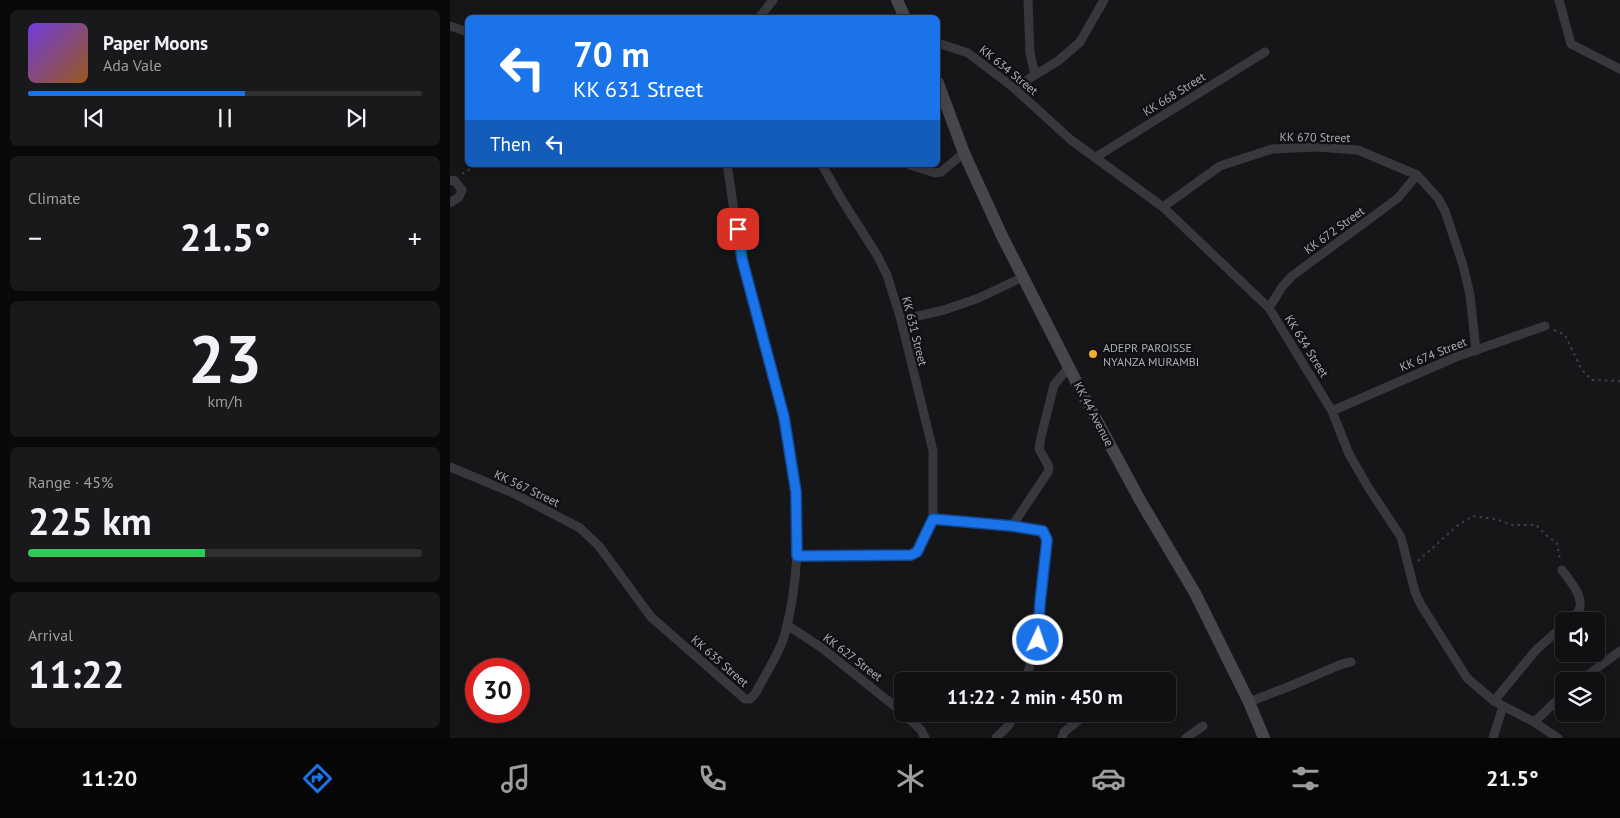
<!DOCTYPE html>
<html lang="en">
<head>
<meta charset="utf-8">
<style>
  :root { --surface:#101012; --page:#19191b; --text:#f1f3f6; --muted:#9c9d9f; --line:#303032; --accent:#1a73e8 }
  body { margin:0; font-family:"PT Sans",sans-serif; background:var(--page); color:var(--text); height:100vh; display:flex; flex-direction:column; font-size:19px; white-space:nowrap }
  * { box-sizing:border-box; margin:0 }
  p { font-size:16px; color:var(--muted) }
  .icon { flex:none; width:28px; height:28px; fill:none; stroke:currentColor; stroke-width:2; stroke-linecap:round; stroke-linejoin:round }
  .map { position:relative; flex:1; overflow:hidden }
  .panel { display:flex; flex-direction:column; gap:10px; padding:10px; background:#09090a; width:450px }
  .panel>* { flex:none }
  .top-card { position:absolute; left:15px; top:15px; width:475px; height:152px; border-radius:8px; box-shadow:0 2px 12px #0003,0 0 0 1px var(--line); background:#1a73e8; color:#fff; overflow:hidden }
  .fabs { position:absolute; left:1105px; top:612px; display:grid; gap:10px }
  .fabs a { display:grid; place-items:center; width:50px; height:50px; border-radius:8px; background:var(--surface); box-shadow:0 2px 12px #0003,0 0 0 1px var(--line); font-size:25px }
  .speed { position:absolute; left:15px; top:658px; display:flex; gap:10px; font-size:25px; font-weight:700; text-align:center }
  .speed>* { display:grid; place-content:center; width:65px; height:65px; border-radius:50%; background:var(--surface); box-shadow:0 2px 12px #0003,0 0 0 1px var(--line); line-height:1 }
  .speed .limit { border:8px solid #d22; background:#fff; color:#111 }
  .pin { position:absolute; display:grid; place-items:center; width:42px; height:42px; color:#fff; margin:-21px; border-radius:10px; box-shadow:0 2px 8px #0006 }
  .me { position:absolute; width:55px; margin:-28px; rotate:3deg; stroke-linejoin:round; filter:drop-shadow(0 0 4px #0008) }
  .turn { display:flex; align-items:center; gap:18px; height:105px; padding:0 25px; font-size:22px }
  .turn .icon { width:65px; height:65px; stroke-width:2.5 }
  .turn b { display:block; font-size:35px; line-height:42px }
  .then { display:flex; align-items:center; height:48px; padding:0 25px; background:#0003; gap:10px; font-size:19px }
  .big { font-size:38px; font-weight:600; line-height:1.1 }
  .panel .card { flex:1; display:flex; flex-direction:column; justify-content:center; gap:8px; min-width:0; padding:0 18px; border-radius:8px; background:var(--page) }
  .panel .dial { align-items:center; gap:0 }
  .dial b { font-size:65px; line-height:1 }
  .song { display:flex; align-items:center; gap:15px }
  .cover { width:60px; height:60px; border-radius:8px; background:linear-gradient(135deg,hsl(260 70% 55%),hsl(30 70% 35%)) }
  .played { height:5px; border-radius:2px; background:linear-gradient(90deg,var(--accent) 55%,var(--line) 55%) }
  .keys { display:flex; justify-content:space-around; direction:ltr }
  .heat { display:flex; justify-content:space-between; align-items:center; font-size:28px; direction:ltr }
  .charge { height:8px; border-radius:4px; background:linear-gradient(90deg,#34c759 45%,var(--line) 0) }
  .trip { position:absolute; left:444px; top:672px; width:282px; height:50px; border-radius:8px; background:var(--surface); box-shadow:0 2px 12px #0003,0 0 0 1px var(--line); font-weight:600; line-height:50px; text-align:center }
  .tab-bar { display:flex; height:80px; justify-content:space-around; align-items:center; background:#060607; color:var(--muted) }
  .tab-bar .icon { width:35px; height:35px }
  .tab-bar .selected { color:var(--accent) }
  .tab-bar b { font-size:22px; color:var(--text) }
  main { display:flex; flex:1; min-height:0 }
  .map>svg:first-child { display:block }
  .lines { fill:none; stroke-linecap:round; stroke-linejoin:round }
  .path { stroke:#3d3f44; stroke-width:2; stroke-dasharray:2.5 4; stroke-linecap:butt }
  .street { stroke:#37383d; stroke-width:9 }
  .secondary { stroke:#45474d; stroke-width:12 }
  .route-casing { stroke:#114b97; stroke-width:12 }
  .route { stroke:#1a73e8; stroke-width:9 }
  .poi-dot { fill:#f2b134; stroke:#111113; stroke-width:2 }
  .labels { text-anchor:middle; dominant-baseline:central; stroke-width:5; stroke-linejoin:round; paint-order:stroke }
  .street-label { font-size:12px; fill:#a8adb8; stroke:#111113 }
  .poi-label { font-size:12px; fill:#a8adb8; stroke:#111113; text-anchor:start }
</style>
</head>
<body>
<main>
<section class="panel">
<div class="card">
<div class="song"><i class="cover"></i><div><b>Paper Moons</b><p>Ada Vale</p></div></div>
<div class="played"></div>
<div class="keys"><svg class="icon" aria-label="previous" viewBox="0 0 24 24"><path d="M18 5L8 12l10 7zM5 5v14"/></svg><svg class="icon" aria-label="pause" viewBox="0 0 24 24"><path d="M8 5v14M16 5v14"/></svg><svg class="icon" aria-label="next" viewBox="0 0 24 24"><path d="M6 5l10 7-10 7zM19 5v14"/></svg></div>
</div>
<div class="card"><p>Climate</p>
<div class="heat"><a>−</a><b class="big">21.5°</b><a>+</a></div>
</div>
<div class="card dial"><b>23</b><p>km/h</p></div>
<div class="card"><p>Range · 45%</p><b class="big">225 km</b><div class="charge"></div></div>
<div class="card"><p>Arrival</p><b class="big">11:22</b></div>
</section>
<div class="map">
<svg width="1170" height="738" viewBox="0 0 1170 738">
  <rect width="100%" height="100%" fill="#161618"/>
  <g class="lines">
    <g class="path">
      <path d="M12,174L27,165"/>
      <path d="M1104,330L1115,335L1132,370L1142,380L1170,381"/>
      <path d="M968,561L1007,526L1023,516L1045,519L1063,525H1086L1097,536L1107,543L1110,560"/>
    </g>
    <g class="street">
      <path d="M578,0L580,53L585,75"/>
      <path d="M1109,0L1121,44L1170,69"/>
      <path d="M309,18L323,0"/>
      <path d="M0,26L18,32"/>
      <path d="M488,43L518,53L564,88L621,140L713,207L819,308L882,411L899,454L918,487L951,537L965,592L971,605L1017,678L1044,701L1084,722L1108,738"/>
      <path d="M564,88L608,61L630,42L654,0"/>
      <path d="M646,157L815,52"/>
      <path d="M460,165L485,173L491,172L514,153"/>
      <path d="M0,181L4,180L12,190L9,197L0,203"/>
      <path d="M713,207L770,166L822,149L866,147L908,150L967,175L988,198L995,211L1013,265L1020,295L1026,351"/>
      <path d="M819,308L832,287L842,276L948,198L967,175"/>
      <path d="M451,320L494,310L529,298L573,277"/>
      <path d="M882,411L1006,357L1095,326"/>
      <path d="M0,467L63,493L130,528L149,546L201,617L295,699H300L305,694C313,678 329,654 334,637C370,508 324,387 293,262C285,231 283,197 277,165"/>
      <path d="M483,519L562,526L593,531L597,540L590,603L588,640L575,681"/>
      <path d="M562,526L598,472L599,467L589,449L591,437L604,385L619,367"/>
      <path d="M347,556L461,555L467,552L483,519V451L451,320L437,275L427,255L392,200L372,165"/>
      <path d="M1112,570C1119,580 1135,597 1129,610C1127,614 1122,618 1118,621"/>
      <path d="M337,625L372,648L452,712"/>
      <path d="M1130,681L1170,651"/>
      <path d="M1044,701L1086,650L1114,625"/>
      <path d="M799,702L838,687L892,664L901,662"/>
      <path d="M454,714L471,730L475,738"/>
      <path d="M1084,722L1114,694"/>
      <path d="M546,738L559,725L565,714"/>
      <path d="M612,738L614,732L636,714"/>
      <path d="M736,738L753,726"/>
      <path d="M1043,738L1053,706"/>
    </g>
    <g class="secondary">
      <path d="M447,0L455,18"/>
      <path d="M488,83L514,153L552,236L631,391L691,502L745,593L799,702L814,738"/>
    </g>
  </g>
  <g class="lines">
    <defs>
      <path id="route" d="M288,229L292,259L334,417L346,492L347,556L461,555L467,552L483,519L562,526L593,531L597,540L590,603L588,640"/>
    </defs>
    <use href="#route" class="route-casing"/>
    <use href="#route" class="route"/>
  </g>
  <circle class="poi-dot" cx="643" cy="354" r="5"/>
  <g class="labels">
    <g class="street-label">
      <text transform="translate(559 70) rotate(39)">KK 634 Street</text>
      <text transform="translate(724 94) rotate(-32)">KK 668 Street</text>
      <text transform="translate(865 137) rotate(1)">KK 670 Street</text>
      <text transform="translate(884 230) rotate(-36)">KK 672 Street</text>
      <text transform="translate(465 331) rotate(76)">KK 631 Street</text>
      <text transform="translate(857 346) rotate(58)">KK 634 Street</text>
      <text transform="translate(983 354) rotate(-22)">KK 674 Street</text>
      <text transform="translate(644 414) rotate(62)">KK 44 Avenue</text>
      <text transform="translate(77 488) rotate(25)">KK 567 Street</text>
      <text transform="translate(403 657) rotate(37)">KK 627 Street</text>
      <text transform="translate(270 661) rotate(41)">KK 635 Street</text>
    </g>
    <g class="poi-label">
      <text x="653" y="347">ADEPR PAROISSE<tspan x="653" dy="14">NYANZA MURAMBI</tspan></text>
    </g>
  </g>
</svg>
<div class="fabs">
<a><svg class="icon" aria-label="sound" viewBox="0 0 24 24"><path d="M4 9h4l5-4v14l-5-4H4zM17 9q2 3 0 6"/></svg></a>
<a><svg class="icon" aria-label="layers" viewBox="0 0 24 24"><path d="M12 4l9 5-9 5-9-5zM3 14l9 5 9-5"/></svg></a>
</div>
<div class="speed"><div class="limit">30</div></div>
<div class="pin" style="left:288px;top:229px;background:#d93025"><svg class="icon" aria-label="arrive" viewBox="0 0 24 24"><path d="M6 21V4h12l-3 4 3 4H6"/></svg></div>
<svg class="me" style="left:588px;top:640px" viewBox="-20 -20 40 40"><circle r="17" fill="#1a73e8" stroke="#fff" stroke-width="3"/><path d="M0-11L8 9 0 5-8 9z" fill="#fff"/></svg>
<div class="trip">11:22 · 2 min · 450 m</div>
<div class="top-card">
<div class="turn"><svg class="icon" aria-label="left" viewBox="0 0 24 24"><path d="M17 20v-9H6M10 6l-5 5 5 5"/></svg><div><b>70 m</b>KK 631 Street</div></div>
<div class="then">Then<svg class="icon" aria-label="left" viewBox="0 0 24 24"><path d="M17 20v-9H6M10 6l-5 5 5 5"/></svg></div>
</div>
</div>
</main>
<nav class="tab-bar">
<b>11:20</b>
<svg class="icon selected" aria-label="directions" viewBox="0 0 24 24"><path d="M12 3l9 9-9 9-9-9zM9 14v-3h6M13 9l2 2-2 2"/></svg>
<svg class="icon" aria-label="music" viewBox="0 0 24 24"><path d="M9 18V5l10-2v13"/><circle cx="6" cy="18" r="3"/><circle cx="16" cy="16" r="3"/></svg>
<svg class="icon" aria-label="phone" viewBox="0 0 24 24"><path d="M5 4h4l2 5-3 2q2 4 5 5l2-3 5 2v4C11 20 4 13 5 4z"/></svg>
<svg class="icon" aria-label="climate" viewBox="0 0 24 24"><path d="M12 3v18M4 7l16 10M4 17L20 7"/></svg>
<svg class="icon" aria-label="car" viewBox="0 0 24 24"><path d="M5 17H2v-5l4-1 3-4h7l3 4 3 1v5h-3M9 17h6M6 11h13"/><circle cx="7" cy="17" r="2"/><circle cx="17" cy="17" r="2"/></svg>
<svg class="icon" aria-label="filters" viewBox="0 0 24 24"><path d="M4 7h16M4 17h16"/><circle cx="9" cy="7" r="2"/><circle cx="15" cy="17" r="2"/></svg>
<b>21.5°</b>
</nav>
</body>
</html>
